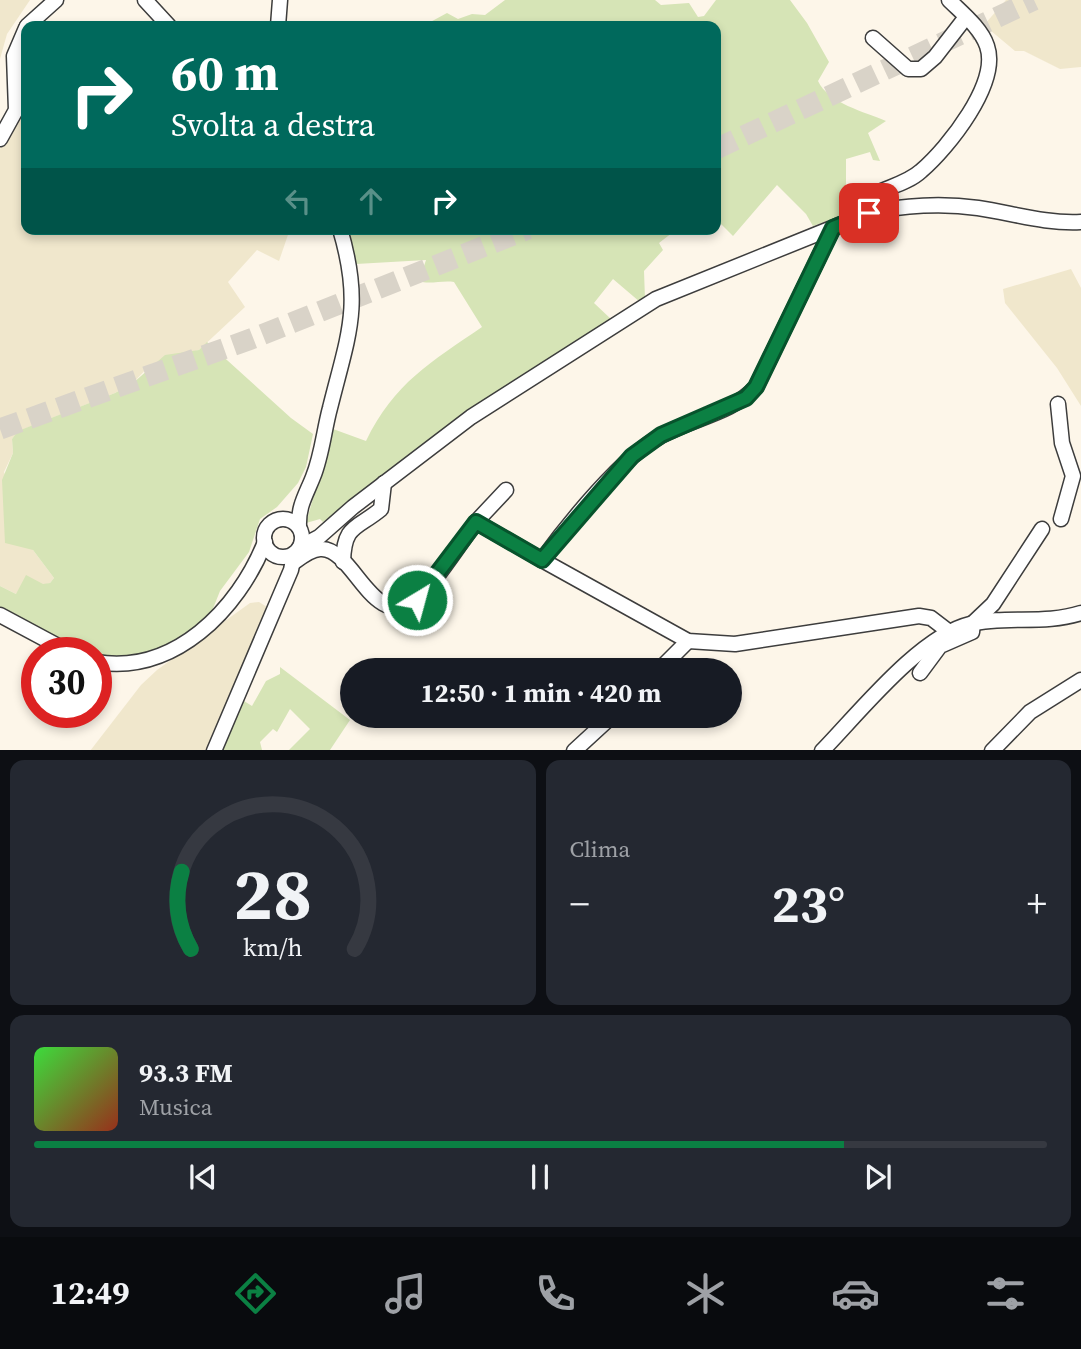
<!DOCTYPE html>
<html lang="it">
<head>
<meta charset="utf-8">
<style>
  :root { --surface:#171b24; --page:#242831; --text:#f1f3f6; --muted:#9ea1a6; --line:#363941; --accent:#0b8043 }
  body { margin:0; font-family:"Source Serif 4",serif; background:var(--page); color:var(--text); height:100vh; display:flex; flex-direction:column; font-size:26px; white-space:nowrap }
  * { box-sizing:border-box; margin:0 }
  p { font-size:23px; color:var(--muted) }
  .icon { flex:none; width:38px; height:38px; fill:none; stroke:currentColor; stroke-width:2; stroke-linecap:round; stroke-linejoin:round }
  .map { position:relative; height:750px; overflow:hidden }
  .sheet { display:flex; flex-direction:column; gap:10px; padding:10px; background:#0d0f14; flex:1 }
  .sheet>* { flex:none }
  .hud { position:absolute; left:21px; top:21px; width:700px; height:214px; border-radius:14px; box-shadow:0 4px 10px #0003; background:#00695c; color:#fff; overflow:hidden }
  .speed { position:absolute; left:21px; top:637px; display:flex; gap:14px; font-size:35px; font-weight:700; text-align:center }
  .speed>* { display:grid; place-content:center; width:91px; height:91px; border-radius:50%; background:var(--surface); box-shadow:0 4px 10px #0003; line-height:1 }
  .speed .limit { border:10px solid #d22; background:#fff; color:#111 }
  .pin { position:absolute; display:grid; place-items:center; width:60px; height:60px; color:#fff; margin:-30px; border-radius:14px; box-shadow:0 4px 10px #0006 }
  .me { position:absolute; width:77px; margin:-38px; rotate:37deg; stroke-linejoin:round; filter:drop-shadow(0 0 5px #0008) }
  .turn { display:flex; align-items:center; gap:24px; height:147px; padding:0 35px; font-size:32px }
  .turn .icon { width:91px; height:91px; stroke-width:2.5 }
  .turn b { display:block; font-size:49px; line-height:60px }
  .lanes { display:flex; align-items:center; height:66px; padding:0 35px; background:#0003; justify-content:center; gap:35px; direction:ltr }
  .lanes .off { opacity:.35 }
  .big { font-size:52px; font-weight:700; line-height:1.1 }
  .sheet .card { flex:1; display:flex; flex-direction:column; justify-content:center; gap:10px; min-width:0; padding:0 24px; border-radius:14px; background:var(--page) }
  .sheet .dial { align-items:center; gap:0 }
  .dial svg { height:182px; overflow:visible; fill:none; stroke:var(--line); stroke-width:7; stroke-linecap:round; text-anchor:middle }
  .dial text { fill:var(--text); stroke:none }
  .song { display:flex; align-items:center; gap:21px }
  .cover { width:84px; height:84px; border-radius:10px; background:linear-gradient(135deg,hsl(120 70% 55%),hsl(10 70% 35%)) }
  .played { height:7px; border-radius:4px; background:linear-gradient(90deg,var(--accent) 80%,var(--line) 80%) }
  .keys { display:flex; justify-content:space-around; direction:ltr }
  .heat { display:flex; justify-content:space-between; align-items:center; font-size:38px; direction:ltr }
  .sheet .tiles { flex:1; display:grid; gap:10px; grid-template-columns:1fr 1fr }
  .card:last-child { grid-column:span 2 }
  .trip { position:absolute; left:340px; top:658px; width:402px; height:70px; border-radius:35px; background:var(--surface); box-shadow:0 4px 10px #0003; font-weight:700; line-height:70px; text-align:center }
  .tab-bar { display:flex; height:112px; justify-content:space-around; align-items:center; background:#090b0e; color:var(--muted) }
  .tab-bar .icon { width:49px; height:49px }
  .tab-bar .on { color:var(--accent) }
  .tab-bar b { font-size:32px; color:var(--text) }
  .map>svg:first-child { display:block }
  .farmland { fill:#f0e7cc }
  .green { fill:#d6e4b6 }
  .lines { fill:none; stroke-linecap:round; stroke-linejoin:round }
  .highway-tunnel { stroke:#d9d3c8; stroke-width:21; stroke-dasharray:21 10; stroke-linecap:butt }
  .minor-casing { stroke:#3d3d3d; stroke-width:17 }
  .minor { stroke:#fff; stroke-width:14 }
  .route-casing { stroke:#07532c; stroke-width:18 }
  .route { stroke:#0b8043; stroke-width:12 }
</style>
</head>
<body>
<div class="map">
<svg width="1081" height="751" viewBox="0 0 1081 751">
  <rect width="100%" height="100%" fill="#fdf6e9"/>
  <g class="farmland">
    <path d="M0,0H30L7,34L0,59V78Z"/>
    <path d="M1006,0H1081V67L1060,69L1024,51H1015L984,25Z"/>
    <path d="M25,77L26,229H290L279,261L257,250L228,282L245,307L199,350L151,364L133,383L115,393L19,431L12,439L13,453L4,472L33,550L54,578L50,583L16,594L0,586V149L21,118Z"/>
    <path d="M1071,269L1081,288V406L1057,368L1005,303L1003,289Z"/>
    <path d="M259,602L267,607V612L207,750L90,751L141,685L157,670L250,603Z"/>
  </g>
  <g class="green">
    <path d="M505,0H655L661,5L689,3L698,17L704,16L716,0H790L807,23L829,62L818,81C828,103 865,112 886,121L868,133L880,161L873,160L870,152L846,159V214L813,226L806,214L777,185L733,236L716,219V26H423L447,13L458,19L472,14L485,15Z"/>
    <path d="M349,229L394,231L677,229L659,243L663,250L644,271L645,299L640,302L613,279L594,303L612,320L451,425L323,522L320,519L306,523L333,429L366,441C394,383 431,362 482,327L454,282C442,280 429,285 419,281L426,260L356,264Z"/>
    <path d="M207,342L291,418L313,434L306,467L298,483L277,507L260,519L249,552L220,591L210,616L166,646L142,656L117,659L96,656V653H86L61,642L0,608V586L16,594L26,575L43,584L50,583L54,578L33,550L5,543L2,480L13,453L12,439L18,431L115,393L133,383L165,355L199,350Z"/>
    <path d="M280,667L350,720L330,750H289L310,729L290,709L277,732L273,729L260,742L262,750L221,751L244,701L252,706L266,681L280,674Z"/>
  </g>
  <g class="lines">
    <g class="highway-tunnel">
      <path d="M716,149L1034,0"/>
      <path d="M0,429L251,339L528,229"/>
    </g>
    <defs>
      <g id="minor">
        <path d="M145,0L169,26"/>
        <path d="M27,26L56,0"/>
        <path d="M278,26L280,0"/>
        <path d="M873,38L908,69H921L935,57L966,17"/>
        <path d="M0,139L16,110L14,56L26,28"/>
        <path d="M869,213V199L873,195C888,187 908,183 921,171C948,148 1000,83 987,46C981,28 962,13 949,0"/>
        <path d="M833,228L756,387C731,414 692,418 661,436C623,456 568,524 542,560L688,641L735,644L919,616L931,618L948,631"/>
        <path d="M1058,404L1062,443L1073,476L1061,519"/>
        <path d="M506,490L476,522L542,560"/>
        <circle cx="283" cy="538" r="19"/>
        <path d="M299,527C298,506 306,495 313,477C322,455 324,430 330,408C348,335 363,306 340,229"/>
        <path d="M300,547L319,537L353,507L471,417L656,299L869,213C903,205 943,203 978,208C1012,213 1046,224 1081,222"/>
        <path d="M343,562C344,524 357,529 381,509L384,483"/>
        <path d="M293,563C301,557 312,548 322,549C355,550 372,632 417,600C430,590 464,538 476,522"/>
        <path d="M0,615L71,653"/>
        <path d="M96,662C174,675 238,610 265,542"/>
        <path d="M659,670L688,641"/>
        <path d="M920,673L940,646L972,632L973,623L993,604L1042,529"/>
        <path d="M214,751L291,570L294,555"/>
        <path d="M574,751L612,716"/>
        <path d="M822,751C859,713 920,636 970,624C1007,615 1044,625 1081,613"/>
        <path d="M992,751L1030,712L1081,680"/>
      </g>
    </defs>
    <use href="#minor" class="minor-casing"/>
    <use href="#minor" class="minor"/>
  </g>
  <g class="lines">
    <defs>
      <path id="route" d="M417,600L476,522L542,560L632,456L661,435L746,398L756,387L833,228L869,213"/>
    </defs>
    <use href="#route" class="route-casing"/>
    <use href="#route" class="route"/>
  </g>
</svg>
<div class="speed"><div class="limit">30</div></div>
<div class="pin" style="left:869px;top:213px;background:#d93025"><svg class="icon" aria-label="arrive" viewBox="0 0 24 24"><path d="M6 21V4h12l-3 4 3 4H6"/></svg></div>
<svg class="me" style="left:417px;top:600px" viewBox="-20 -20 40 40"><circle r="17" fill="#0b8043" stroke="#fff" stroke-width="3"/><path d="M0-11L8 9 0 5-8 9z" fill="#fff"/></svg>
<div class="trip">12:50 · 1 min · 420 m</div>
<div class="hud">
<div class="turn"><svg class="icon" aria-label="right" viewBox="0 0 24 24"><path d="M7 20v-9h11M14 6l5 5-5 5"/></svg><div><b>60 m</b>Svolta a destra</div></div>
<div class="lanes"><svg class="icon off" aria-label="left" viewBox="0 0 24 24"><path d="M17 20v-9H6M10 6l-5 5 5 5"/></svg><svg class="icon off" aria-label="ahead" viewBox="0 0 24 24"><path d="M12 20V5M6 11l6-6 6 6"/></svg><svg class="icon" aria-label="right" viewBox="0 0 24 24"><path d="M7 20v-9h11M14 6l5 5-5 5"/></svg></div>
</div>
</div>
<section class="sheet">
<div class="tiles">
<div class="card dial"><svg viewBox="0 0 100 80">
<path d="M14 69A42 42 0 1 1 86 69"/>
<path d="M14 69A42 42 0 0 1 10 35" stroke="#0b8043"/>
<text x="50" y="56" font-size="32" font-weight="700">28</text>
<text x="50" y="72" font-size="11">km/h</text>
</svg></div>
<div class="card"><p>Clima</p>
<div class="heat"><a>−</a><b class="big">23°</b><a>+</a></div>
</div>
<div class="card">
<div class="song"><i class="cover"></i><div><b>93.3 FM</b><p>Musica</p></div></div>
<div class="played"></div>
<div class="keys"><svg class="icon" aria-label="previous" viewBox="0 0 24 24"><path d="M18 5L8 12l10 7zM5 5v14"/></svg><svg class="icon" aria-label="pause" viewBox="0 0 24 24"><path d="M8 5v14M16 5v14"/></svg><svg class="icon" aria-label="next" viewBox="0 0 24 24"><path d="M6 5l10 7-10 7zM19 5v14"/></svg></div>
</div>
</div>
</section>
<nav class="tab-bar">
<b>12:49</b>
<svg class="icon on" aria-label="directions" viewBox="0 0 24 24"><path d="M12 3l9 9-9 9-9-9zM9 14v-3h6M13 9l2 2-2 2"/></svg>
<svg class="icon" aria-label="music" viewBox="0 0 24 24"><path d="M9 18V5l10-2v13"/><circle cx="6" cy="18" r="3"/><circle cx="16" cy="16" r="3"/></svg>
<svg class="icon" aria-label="phone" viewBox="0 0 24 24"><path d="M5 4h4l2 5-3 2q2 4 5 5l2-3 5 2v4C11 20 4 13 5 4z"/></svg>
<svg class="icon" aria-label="climate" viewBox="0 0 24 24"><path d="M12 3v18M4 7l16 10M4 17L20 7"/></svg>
<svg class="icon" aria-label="car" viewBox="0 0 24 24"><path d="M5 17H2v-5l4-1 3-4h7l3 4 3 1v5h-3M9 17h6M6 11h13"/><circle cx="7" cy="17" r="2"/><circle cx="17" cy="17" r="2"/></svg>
<svg class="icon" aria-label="filters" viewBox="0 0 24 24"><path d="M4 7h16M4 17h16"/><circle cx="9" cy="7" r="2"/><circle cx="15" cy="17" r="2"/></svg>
</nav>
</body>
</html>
